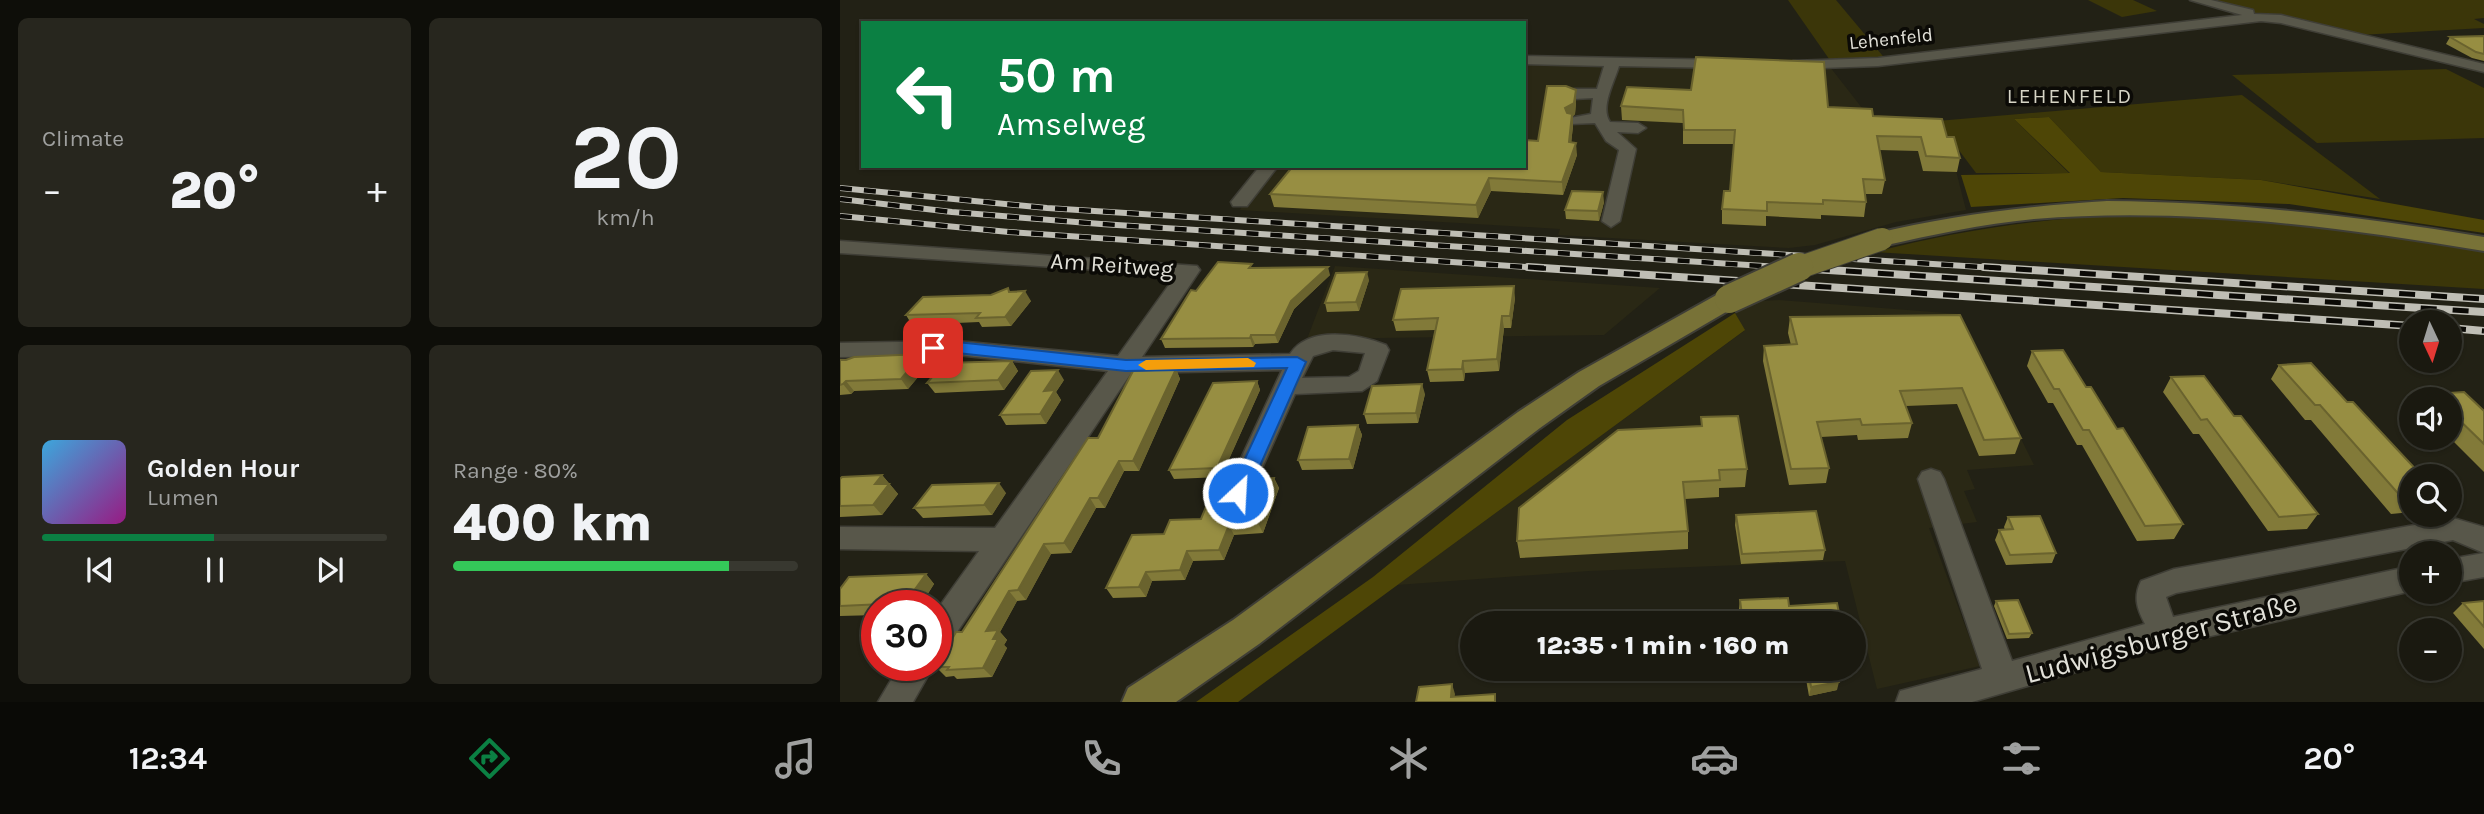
<!DOCTYPE html>
<html lang="en">
<head>
<meta charset="utf-8">
<style>
  :root { --surface:#1a1910; --page:#27261e; --text:#f1f3f6; --muted:#9fa09f; --line:#383830; --accent:#0b8043 }
  body { margin:0; font-family:Karla,sans-serif; background:var(--page); color:var(--text); height:100vh; display:flex; flex-direction:column; font-size:26px; white-space:nowrap }
  * { box-sizing:border-box; margin:0 }
  p { font-size:23px; color:var(--muted) }
  .icon { flex:none; width:38px; height:38px; fill:none; stroke:currentColor; stroke-width:2; stroke-linecap:round; stroke-linejoin:round }
  .map { position:relative; flex:1; overflow:hidden }
  .side { display:flex; flex-direction:column; gap:18px; padding:18px; background:#0e0e09; width:840px }
  .side>* { flex:none }
  .guide { position:absolute; left:21px; top:21px; width:665px; height:147px; border-radius:0px; box-shadow:0 2px 5px #0004,0 0 0 2px var(--line); background:#0b8043; color:#fff; overflow:hidden }
  .needle { width:46px; rotate:176deg }
  .tools { position:absolute; left:1559px; top:310px; display:grid; gap:14px }
  .tools a { display:grid; place-items:center; width:63px; height:63px; border-radius:50%; background:var(--surface); box-shadow:0 2px 5px #0004,0 0 0 2px var(--line); font-size:35px }
  .speed { position:absolute; left:21px; top:590px; display:flex; gap:14px; font-size:35px; font-weight:700; text-align:center }
  .speed>* { display:grid; place-content:center; width:91px; height:91px; border-radius:50%; background:var(--surface); box-shadow:0 2px 5px #0004,0 0 0 2px var(--line); line-height:1 }
  .speed .limit { border:10px solid #d22; background:#fff; color:#111 }
  .pin { position:absolute; display:grid; place-items:center; width:60px; height:60px; color:#fff; margin:-30px; border-radius:14px; box-shadow:0 4px 10px #0006 }
  .me { position:absolute; width:77px; margin:-38px; rotate:25deg; stroke-linejoin:round; filter:drop-shadow(0 0 5px #0008) }
  .turn { display:flex; align-items:center; gap:24px; height:147px; padding:0 21px; font-size:32px }
  .turn .icon { width:91px; height:91px; stroke-width:2.5 }
  .turn b { display:block; font-size:49px; line-height:60px }
  .big { font-size:52px; font-weight:800; line-height:1.1 }
  .side .card { flex:1; display:flex; flex-direction:column; justify-content:center; gap:10px; min-width:0; padding:0 24px; border-radius:10px; background:var(--page) }
  .side .dial { align-items:center; gap:0 }
  .dial b { font-size:91px; line-height:1 }
  .song { display:flex; align-items:center; gap:21px }
  .cover { width:84px; height:84px; border-radius:10px; background:linear-gradient(135deg,hsl(200 70% 55%),hsl(310 70% 35%)) }
  .played { height:7px; border-radius:4px; background:linear-gradient(90deg,var(--accent) 50%,var(--line) 50%) }
  .keys { display:flex; justify-content:space-around; direction:ltr }
  .heat { display:flex; justify-content:space-between; align-items:center; font-size:38px; direction:ltr }
  .charge { height:10px; border-radius:5px; background:linear-gradient(90deg,#34c759 80%,var(--line) 0) }
  .side .tiles { flex:1; display:grid; gap:18px; grid-template-columns:repeat(2,1fr) }
  .trip { position:absolute; left:620px; top:611px; width:406px; height:70px; border-radius:35px; background:var(--surface); box-shadow:0 2px 5px #0004,0 0 0 2px var(--line); font-weight:800; line-height:70px; text-align:center }
  .menu { display:flex; height:112px; justify-content:space-around; align-items:center; background:#0a0a06; color:var(--muted) }
  .menu .icon { width:49px; height:49px }
  .menu .current { color:var(--accent) }
  .menu b { font-size:32px; color:var(--text) }
  main { display:flex; flex:1; min-height:0 }
  .map>svg:first-child { display:block }
  .built { fill:#2a2815 }
  .green { fill:#3b3609 }
  .forest { fill:#4e4606 }
  .lines { fill:none; stroke-linecap:round; stroke-linejoin:round }
  .minor-casing { stroke:#3f3e36; stroke-width:3 }
  .major-casing { stroke:#3f3e36; stroke-width:4 }
  .minor { fill:#58574a; fill-rule:evenodd }
  .major { fill:#787237; fill-rule:evenodd }
  .rail-far1-casing { stroke:#bfbeb5; stroke-width:6 }
  .rail-casing { stroke:#bfbeb5; stroke-width:8 }
  .rail-far1 { stroke:#0b0a06; stroke-width:4.5; stroke-dasharray:12; stroke-linecap:butt }
  .rail { stroke:#0b0a06; stroke-width:5; stroke-dasharray:16; stroke-linecap:butt }
  .major-bridge-far1-casing { stroke:#3f3e36; stroke-width:24; stroke-linecap:butt }
  .major-bridge-casing { stroke:#3f3e36; stroke-width:32; stroke-linecap:butt }
  .major-bridge-far1 { stroke:#787237; stroke-width:22 }
  .major-bridge { stroke:#787237; stroke-width:28 }
  .wall { fill:#827a39 }
  .shaded-wall { fill:#6a632e }
  .building { fill:#978e42; stroke:#6a632e; stroke-width:2 }
  .route { fill:#1a73e8; stroke:#114b97; stroke-width:2 }
  .slow { fill:#f59e0b }
  .labels { text-anchor:middle; dominant-baseline:central; stroke-width:7; stroke-linejoin:round; paint-order:stroke }
  .far-street-label { font-size:19px; fill:#e2e1d9; stroke:#0b0a06 }
  .far-neighbourhood-label { font-size:21px; letter-spacing:2px; fill:#d6d4c5; stroke:#0b0a06 }
  .street-label { font-size:23px; fill:#e2e1d9; stroke:#0b0a06 }
  .near-street-label { font-size:28px; fill:#e2e1d9; stroke:#0b0a06 }
</style>
</head>
<body>
<main>
<section class="side">
<div class="tiles">
<div class="card"><p>Climate</p>
<div class="heat"><a>−</a><b class="big">20°</b><a>+</a></div>
</div>
<div class="card dial"><b>20</b><p>km/h</p></div>
<div class="card">
<div class="song"><i class="cover"></i><div><b>Golden Hour</b><p>Lumen</p></div></div>
<div class="played"></div>
<div class="keys"><svg class="icon" aria-label="previous" viewBox="0 0 24 24"><path d="M18 5L8 12l10 7zM5 5v14"/></svg><svg class="icon" aria-label="pause" viewBox="0 0 24 24"><path d="M8 5v14M16 5v14"/></svg><svg class="icon" aria-label="next" viewBox="0 0 24 24"><path d="M6 5l10 7-10 7zM19 5v14"/></svg></div>
</div>
<div class="card"><p>Range · 80%</p><b class="big">400 km</b><div class="charge"></div></div>
</div>
</section>
<div class="map">
<svg width="1644" height="702" viewBox="0 0 1644 702">
  <rect width="100%" height="100%" fill="#222115"/>
  <g class="built">
    <path d="M684,61L990,67L1033,122L1111,151L1126,210L1056,222L975,245L949,248L718,235L720,229L400,210L411,188L430,166H684Z"/>
    <path d="M495,266L820,288L764,335L467,339Z"/>
    <path d="M939,300L1119,314L1194,465L1127,470L1135,489L1124,491L1137,522L1089,528L1140,666L1037,689L1005,561L749,571L557,585L904,331L895,313L921,301Z"/>
  </g>
  <g class="green">
    <path d="M948,0H996L1047,61L994,66Z"/>
    <path d="M1248,0H1293L1317,11L1282,17Z"/>
    <path d="M1356,0H1644V18L1634,19L1644,24V28L1519,35L1421,17Z"/>
    <path d="M1606,69L1644,88V138L1477,143L1392,75Z"/>
    <path d="M1402,95L1540,199L1421,180L1261,172L1209,117L1174,119L1229,173H1136L1097,121Z"/>
    <path d="M1285,215C1407,215 1525,231 1644,252V289L1034,252C1117,231 1199,218 1285,215Z"/>
  </g>
  <g class="forest">
    <path d="M1209,117L1261,172L1421,180L1644,220V233L1449,204L1283,198L1131,207L1121,175L1230,173L1174,119Z"/>
    <path d="M895,313L905,330L398,702H356L533,577L727,420Z"/>
  </g>
  <g class="lines">
    <defs>
      <g id="minor">
        <path d="M1350,0H1371L1413,10L1414,14L1441,15L1644,64V72L1441,23L1421,21L1038,66L953,69L946,65L953,61L1038,58L1402,15Z"/>
        <path d="M684,56L884,60L891,64L884,68L779,66C774,83 760,107 770,122L798,123L806,128L798,133L777,132L796,149L780,221L771,227L762,221L779,150L766,141L755,123L730,124L728,121L730,118L751,114L753,98L734,99L726,94L734,89H757L764,66L684,64Z"/>
        <path d="M420,166H438L407,206H393L391,202Z"/>
        <path d="M0,241L357,266L360,270L302,357L450,354C469,325 519,334 546,345L549,350L537,381L522,391L455,394L411,493L407,500L398,503L389,500L385,493L442,370L291,373L107,647L96,651V611L139,551L0,549V527L155,528L268,371L117,355L0,357V343L117,341L278,356L336,275L0,253ZM493,350L525,353L519,371L509,377L462,378L473,356Z"/>
        <path d="M1091,469L1100,472L1104,479L1172,661L1305,624C1297,609 1293,597 1301,581L1334,569L1613,518L1644,527V553L1613,540L1336,593L1326,597L1333,617L1572,566V591L1326,646L1132,702H1056L1060,691L1142,669L1078,479L1082,472Z"/>
        <path d="M1644,553V577L1610,583V559Z"/>
        <path d="M60,665H94L73,702H38Z"/>
      </g>
      <g id="major">
        <path d="M1267,201C1395,202 1518,216 1644,237V251C1495,226 1345,207 1194,219C1142,224 1092,235 1042,246L1034,244L1030,239L1034,234C1111,215 1188,206 1267,201Z"/>
        <path d="M889,291L898,293L902,299L898,305L759,386L700,428L419,644L336,702H282L288,688L393,620L678,412L739,372L880,293Z"/>
      </g>
    </defs>
    <use href="#minor" class="minor-casing"/>
    <use href="#major" class="major-casing"/>
    <use href="#minor" class="minor"/>
    <use href="#major" class="major"/>
    <defs>
      <g id="rail-far1">
        <path d="M0,188L207,208L1172,269"/>
        <path d="M0,199L112,212L261,224L970,269"/>
        <path d="M0,216L169,232L714,269"/>
      </g>
      <g id="rail">
        <path d="M688,267L1572,326"/>
        <path d="M942,267L1644,312"/>
        <path d="M1144,267L1644,299"/>
        <path d="M1610,328L1644,331"/>
      </g>
    </defs>
    <use href="#rail-far1" class="rail-far1-casing"/>
    <use href="#rail" class="rail-casing"/>
    <use href="#rail-far1" class="rail-far1"/>
    <use href="#rail" class="rail"/>
    <defs>
      <path id="major-bridge-far1" d="M955,269L1042,239"/>
      <path id="major-bridge" d="M889,299L959,267"/>
    </defs>
    <use href="#major-bridge-far1" class="major-bridge-far1-casing"/>
    <use href="#major-bridge" class="major-bridge-casing"/>
    <use href="#major-bridge-far1" class="major-bridge-far1"/>
    <use href="#major-bridge" class="major-bridge"/>
  </g>
  <g class="wall">
    <path d="M1644,36V61L1632,58L1606,44L1610,37Z"/>
    <path d="M736,102L735,114L733,116V126L731,143L737,155L723,195L651,191L638,218L434,207L430,194L698,141Z"/>
    <path d="M781,106L988,107L1033,116L1107,137L1120,158L1117,172L1083,171L1078,151L1039,150L1045,180L1042,194H1025L1026,202L1024,217L981,215V219L926,216V226L882,224V209L890,191L894,144H843V123L782,120Z"/>
    <path d="M764,202L759,221L726,219L725,210Z"/>
    <path d="M414,268L490,275L454,309L438,343L415,344L413,347L325,348L321,339L356,291Z"/>
    <path d="M529,280L519,311L487,312L485,303Z"/>
    <path d="M168,288L170,292L191,301L171,326L142,327L139,322L72,325L66,315L151,295Z"/>
    <path d="M675,298L671,328H664L659,371L625,373L624,381L590,382L587,370L595,330L556,331L553,320Z"/>
    <path d="M1120,315L1181,438L1175,454L1139,456L1117,404L1066,406L1072,423L1068,438L1018,440L1017,435L981,437L989,468L986,483L949,485L923,361L924,346L951,345L948,333L950,317Z"/>
    <path d="M1192,351L1246,387L1277,429L1343,524L1334,539L1297,541L1242,445H1237L1213,403H1208L1187,366Z"/>
    <path d="M0,360L89,364L68,389L14,391L11,394L0,395Z"/>
    <path d="M172,361L178,371L164,390L95,393L87,383Z"/>
    <path d="M1439,365L1572,476V512L1551,514L1471,420H1465L1431,379Z"/>
    <path d="M336,369L340,379L299,471H284L265,508H256L231,553L211,554L186,600L177,601L160,632L167,640L164,645L167,648L152,677L117,679L114,676L106,677L96,667L122,632L258,438Z"/>
    <path d="M1331,377L1394,416L1478,514L1467,529L1428,531L1359,434H1353L1323,392Z"/>
    <path d="M224,380L216,392L221,400L206,424L166,425L160,415Z"/>
    <path d="M417,381L420,390L381,477L334,479L329,470Z"/>
    <path d="M1624,392L1644,411V472L1610,438V399H1587L1592,394Z"/>
    <path d="M585,394L578,423L527,424L524,414Z"/>
    <path d="M861,417L907,469L905,487L879,488V497L845,499L848,531V549L680,558L677,541L861,426Z"/>
    <path d="M518,425L522,435L513,469L462,470L458,460Z"/>
    <path d="M42,475L58,494L42,515L0,517V479Z"/>
    <path d="M434,478L439,488L423,533L394,535L384,560L353,561L345,580L312,581L306,597L273,598L266,588L324,534L361,519L398,501Z"/>
    <path d="M166,493L152,515L83,518L74,508Z"/>
    <path d="M896,515L985,550L983,560L901,564L895,525Z"/>
    <path d="M1168,517L1216,553L1212,563L1166,565L1155,540L1159,530H1165L1164,527Z"/>
    <path d="M86,574L94,584L80,606H37V615L0,616V589Z"/>
    <path d="M900,600L949,606L1001,623H901L899,609Z"/>
    <path d="M1156,601L1192,633L1189,638L1167,639L1154,606Z"/>
    <path d="M1644,601V649L1613,613L1623,603Z"/>
    <path d="M964,668H996L997,690L969,696Z"/>
  </g>
  <g class="shaded-wall">
    <path d="M736,90V102L735,114L733,116V126L730,155L725,108Z"/>
    <path d="M736,143L737,155L723,195L722,182Z"/>
    <path d="M649,178L651,191L638,218L636,205Z"/>
    <path d="M763,192L764,202L759,221L758,211Z"/>
    <path d="M488,267L490,275L454,309L438,343L435,335L451,301Z"/>
    <path d="M527,272L529,280L519,311L516,302Z"/>
    <path d="M674,286L675,298L671,328L670,316Z"/>
    <path d="M185,291L191,301L171,326L165,317Z"/>
    <path d="M662,316L664,328L659,371L657,359Z"/>
    <path d="M411,335L415,344L413,347L410,338Z"/>
    <path d="M82,354L89,364L68,389L61,379Z"/>
    <path d="M172,361L178,371L164,390L158,380Z"/>
    <path d="M623,361L625,373L624,381L622,369Z"/>
    <path d="M336,369L340,379L299,471L293,461Z"/>
    <path d="M218,370L224,380L216,392L221,400L206,424L200,414L204,391Z"/>
    <path d="M6,381L14,391L11,394L3,384Z"/>
    <path d="M417,381L420,390L381,477L377,468Z"/>
    <path d="M582,384L585,394L578,423L576,413Z"/>
    <path d="M518,425L522,435L513,469L509,459Z"/>
    <path d="M279,461L284,471L265,508L258,498Z"/>
    <path d="M42,475L58,494L42,515L33,505L35,484Z"/>
    <path d="M434,478L439,488L423,533L418,523Z"/>
    <path d="M159,483L166,493L152,515L144,505Z"/>
    <path d="M250,498L256,508L231,553L224,543Z"/>
    <path d="M389,525L394,535L384,560L379,550Z"/>
    <path d="M204,544L211,554L186,600L178,590Z"/>
    <path d="M347,551L353,561L345,580L340,570Z"/>
    <path d="M306,572L312,581L306,597L299,587Z"/>
    <path d="M86,574L94,584L80,606H67L65,603Z"/>
    <path d="M169,591L177,601L160,632L167,640L164,645L167,648L152,677L143,668L146,631Z"/>
    <path d="M999,682L997,690L969,696L971,687Z"/>
    <path d="M612,684L615,694L614,702L611,697Z"/>
  </g>
  <g class="building">
    <path d="M1644,36V54L1636,52L1610,37Z"/>
    <path d="M856,57L984,62L988,107L1032,109L1033,116L1102,119L1107,137H1114L1120,158L1086,156L1081,137L1037,136L1045,180L1023,179L1026,202L983,200V204L927,202V211L882,209L884,191H890L895,130H844L843,110L781,106L787,87L851,90Z"/>
    <path d="M707,86H726L736,90L734,103L725,108L727,113L732,114L729,142L736,143L722,182L649,178L636,205L430,194L453,166H684V140L698,141Z"/>
    <path d="M732,191L763,192L758,211L725,210Z"/>
    <path d="M378,262L412,264L409,268L488,267L451,301L435,335H411L410,338L321,339L351,290L356,291Z"/>
    <path d="M527,272L516,302L485,303L496,273Z"/>
    <path d="M674,286L670,316H662L657,359L623,361L622,369L587,370L598,318L553,320L561,289Z"/>
    <path d="M168,288L169,292L185,291L165,317L136,318L140,313L66,315L83,297L151,295Z"/>
    <path d="M1120,315L1181,438L1144,440L1122,388L1060,391L1072,423L1022,425L1020,419L977,422L989,468L951,469L924,346L957,344L950,317Z"/>
    <path d="M1223,350L1246,387H1251L1277,429L1283,428L1343,524L1305,526L1249,430H1243L1219,389H1214L1192,351Z"/>
    <path d="M82,354L61,379L6,381L3,384L0,385V360H6L14,357Z"/>
    <path d="M172,361L158,380L87,383L104,363Z"/>
    <path d="M1471,363L1507,402H1513L1582,476H1572V499H1563L1480,405H1475L1439,365Z"/>
    <path d="M336,369L293,461H279L258,498H250L224,543L204,544L178,590L169,591L146,631L158,630L153,639H158L143,668L107,670L109,667H96L116,632H122L248,438H258L293,371Z"/>
    <path d="M218,370L204,391L215,390L200,414L160,415L191,371Z"/>
    <path d="M1364,376L1394,416H1401L1478,514L1439,517L1367,419L1361,420L1331,377Z"/>
    <path d="M417,381L377,468L329,470L373,383Z"/>
    <path d="M582,384L576,413L524,414L532,386Z"/>
    <path d="M1624,392L1644,411V444L1610,411V399H1597L1592,394Z"/>
    <path d="M898,416L907,469L879,470L880,480L843,482L848,531L677,541L679,508L778,430L862,426L861,417Z"/>
    <path d="M518,425L509,459L458,460L468,427Z"/>
    <path d="M42,475L35,484H49L33,505L0,506V479L2,477Z"/>
    <path d="M434,478L418,523L389,525L379,550L347,551L340,570L306,572L299,587L266,588L292,535L324,534L330,520L361,519L368,502L398,501L411,479Z"/>
    <path d="M159,483L144,505L74,508L92,485Z"/>
    <path d="M976,511L985,550L902,554L896,515Z"/>
    <path d="M1200,516L1216,553L1170,555L1159,530L1173,529L1168,517Z"/>
    <path d="M86,574L65,603L0,606V589L9,577Z"/>
    <path d="M948,598L949,606L997,603L1001,623H903L900,600Z"/>
    <path d="M1178,600L1192,633L1169,634L1156,601Z"/>
    <path d="M1644,601V627L1623,603Z"/>
    <path d="M968,668H996L999,682L971,687Z"/>
    <path d="M612,684L611,697L655,694V702H576L579,687Z"/>
  </g>
  <path class="route" d="M117,342L286,360L457,357L466,362L408,493L405,498L398,500L392,498L389,493L447,368L286,371L117,353H93L86,348L93,343Z"/>
  <path class="slow" d="M408,358L416,363L414,367L306,370L298,365L306,360Z"/>
  <g class="labels">
    <g class="far-street-label">
      <text transform="translate(1051 39) rotate(-6)">Lehenfeld</text>
    </g>
    <g class="far-neighbourhood-label">
      <text x="1230" y="96">LEHENFELD</text>
    </g>
    <g class="street-label">
      <text transform="translate(272 265) rotate(4)">Am Reitweg</text>
    </g>
    <g class="near-street-label">
      <text transform="translate(1321 638) rotate(-15)">Ludwigsburger Straße</text>
    </g>
  </g>
</svg>
<div class="tools">
<a><svg class="needle" viewBox="-14 -14 28 28"><path d="M0-13l5 13h-10z" fill="#e53935"/><path d="M0 13l5-13h-10z" fill="#9fa09f"/></svg></a>
<a><svg class="icon" aria-label="sound" viewBox="0 0 24 24"><path d="M4 9h4l5-4v14l-5-4H4zM17 9q2 3 0 6"/></svg></a>
<a><svg class="icon" aria-label="search" viewBox="0 0 24 24"><circle cx="10" cy="10" r="6"/><path d="M15 15l6 6"/></svg></a>
<a>+</a>
<a>−</a>
</div>
<div class="speed"><div class="limit">30</div></div>
<div class="pin" style="left:93px;top:348px;background:#d93025"><svg class="icon" aria-label="arrive" viewBox="0 0 24 24"><path d="M6 21V4h12l-3 4 3 4H6"/></svg></div>
<svg class="me" style="left:398px;top:493px" viewBox="-20 -20 40 40"><circle r="17" fill="#1a73e8" stroke="#fff" stroke-width="3"/><path d="M0-11L8 9 0 5-8 9z" fill="#fff"/></svg>
<div class="trip">12:35 · 1 min · 160 m</div>
<div class="guide">
<div class="turn"><svg class="icon" aria-label="left" viewBox="0 0 24 24"><path d="M17 20v-9H6M10 6l-5 5 5 5"/></svg><div><b>50 m</b>Amselweg</div></div>
</div>
</div>
</main>
<nav class="menu">
<b>12:34</b>
<svg class="icon current" aria-label="directions" viewBox="0 0 24 24"><path d="M12 3l9 9-9 9-9-9zM9 14v-3h6M13 9l2 2-2 2"/></svg>
<svg class="icon" aria-label="music" viewBox="0 0 24 24"><path d="M9 18V5l10-2v13"/><circle cx="6" cy="18" r="3"/><circle cx="16" cy="16" r="3"/></svg>
<svg class="icon" aria-label="phone" viewBox="0 0 24 24"><path d="M5 4h4l2 5-3 2q2 4 5 5l2-3 5 2v4C11 20 4 13 5 4z"/></svg>
<svg class="icon" aria-label="climate" viewBox="0 0 24 24"><path d="M12 3v18M4 7l16 10M4 17L20 7"/></svg>
<svg class="icon" aria-label="car" viewBox="0 0 24 24"><path d="M5 17H2v-5l4-1 3-4h7l3 4 3 1v5h-3M9 17h6M6 11h13"/><circle cx="7" cy="17" r="2"/><circle cx="17" cy="17" r="2"/></svg>
<svg class="icon" aria-label="filters" viewBox="0 0 24 24"><path d="M4 7h16M4 17h16"/><circle cx="9" cy="7" r="2"/><circle cx="15" cy="17" r="2"/></svg>
<b>20°</b>
</nav>
</body>
</html>
